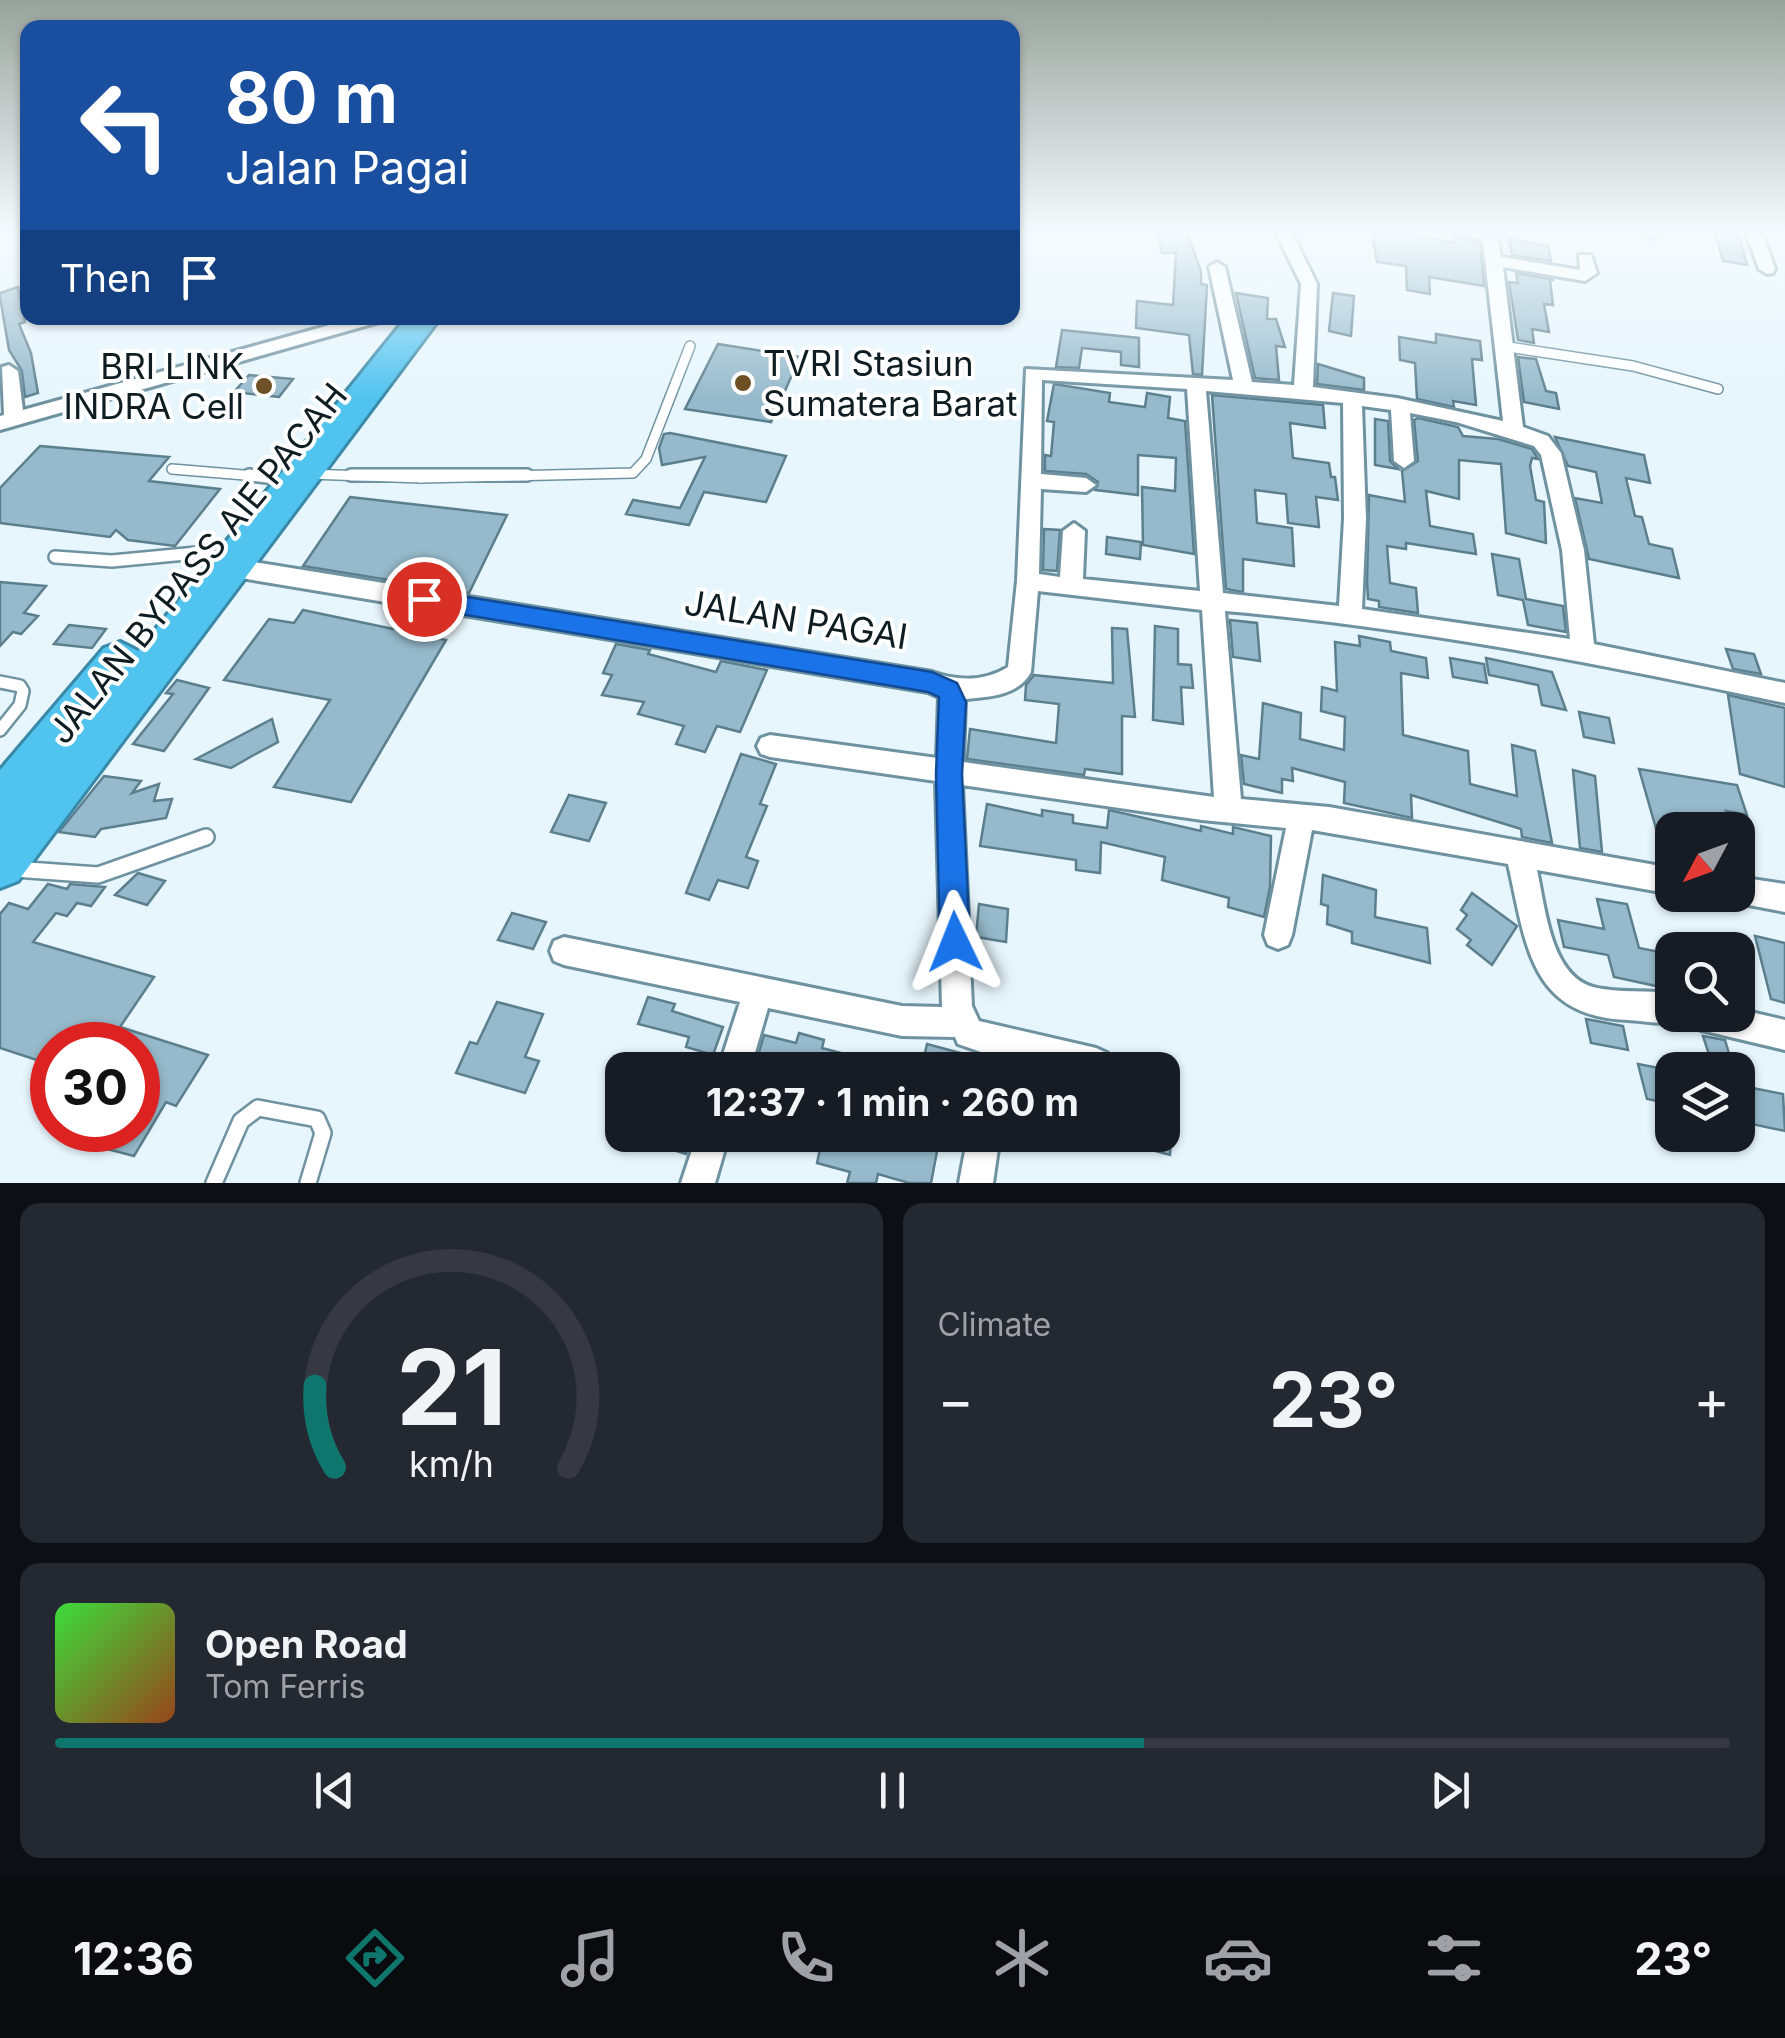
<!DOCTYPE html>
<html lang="en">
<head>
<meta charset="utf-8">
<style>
  :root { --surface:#171b24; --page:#242831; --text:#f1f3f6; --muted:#9ea1a6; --line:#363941; --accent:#0f766e }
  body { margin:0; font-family:Inter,sans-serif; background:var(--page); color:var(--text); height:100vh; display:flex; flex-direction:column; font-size:38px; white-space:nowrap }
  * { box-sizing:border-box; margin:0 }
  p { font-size:32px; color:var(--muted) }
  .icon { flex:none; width:55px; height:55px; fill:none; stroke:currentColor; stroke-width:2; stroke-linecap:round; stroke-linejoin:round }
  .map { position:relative; height:1183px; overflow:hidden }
  .side { display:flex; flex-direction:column; gap:20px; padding:20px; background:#0d0f14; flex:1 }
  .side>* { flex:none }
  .top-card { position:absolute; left:20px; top:20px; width:1000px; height:305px; border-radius:20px; box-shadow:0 2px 8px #0004; background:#1a4fa0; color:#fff; overflow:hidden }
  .needle { width:65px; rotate:229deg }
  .buttons { position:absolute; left:1655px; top:812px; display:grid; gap:20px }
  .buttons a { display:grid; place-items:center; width:100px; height:100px; border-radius:20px; background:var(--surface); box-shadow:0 2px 8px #0004; font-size:50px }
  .speed { position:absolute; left:30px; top:1022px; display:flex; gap:20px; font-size:50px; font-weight:700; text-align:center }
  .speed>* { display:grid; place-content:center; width:130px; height:130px; border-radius:50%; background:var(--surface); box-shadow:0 2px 8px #0004; line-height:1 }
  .speed .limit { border:15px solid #d22; background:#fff; color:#111 }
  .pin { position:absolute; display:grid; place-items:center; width:85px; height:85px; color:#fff; margin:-42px; border:5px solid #fff; border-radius:50%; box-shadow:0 2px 10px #0007 }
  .me { position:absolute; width:110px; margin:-55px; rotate:358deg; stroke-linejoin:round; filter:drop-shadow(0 0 8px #0008) }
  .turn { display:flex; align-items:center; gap:35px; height:210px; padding:0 40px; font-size:45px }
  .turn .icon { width:130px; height:130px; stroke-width:2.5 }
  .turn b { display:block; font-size:70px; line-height:85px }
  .then { display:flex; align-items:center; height:95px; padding:0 40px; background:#0003; gap:20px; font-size:38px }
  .big { font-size:75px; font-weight:700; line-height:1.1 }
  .side .widget { flex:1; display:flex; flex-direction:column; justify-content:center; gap:15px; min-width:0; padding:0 35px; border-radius:20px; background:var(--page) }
  .side .dial { align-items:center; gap:0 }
  .dial svg { height:260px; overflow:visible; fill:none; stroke:var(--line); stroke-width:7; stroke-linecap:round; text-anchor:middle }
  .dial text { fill:var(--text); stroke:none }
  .song { display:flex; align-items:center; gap:30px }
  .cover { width:120px; height:120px; border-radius:15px; background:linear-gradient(135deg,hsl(120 70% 55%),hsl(20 70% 35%)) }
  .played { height:10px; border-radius:5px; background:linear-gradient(90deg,var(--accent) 65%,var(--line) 65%) }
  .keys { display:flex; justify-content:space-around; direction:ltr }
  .heat { display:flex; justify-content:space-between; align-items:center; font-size:55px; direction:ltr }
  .side .tiles { flex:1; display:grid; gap:20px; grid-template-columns:1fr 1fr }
  .widget:last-child { grid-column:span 2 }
  .trip { position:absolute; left:605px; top:1052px; width:575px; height:100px; border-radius:20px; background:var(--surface); box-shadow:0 2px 8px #0004; font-weight:700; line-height:100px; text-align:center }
  .dock { display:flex; height:160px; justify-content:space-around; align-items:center; background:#090b0e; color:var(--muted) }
  .dock .icon { width:70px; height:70px }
  .dock .selected { color:var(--accent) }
  .dock b { font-size:45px; color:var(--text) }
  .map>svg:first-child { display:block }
  .building { fill:#96bacb; stroke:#5c7f8e; stroke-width:2.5 }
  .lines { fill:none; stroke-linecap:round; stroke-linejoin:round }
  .lane-far2-casing { stroke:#6f92a1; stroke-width:12 }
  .lane-far1-casing { stroke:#6f92a1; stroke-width:16 }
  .lane-casing { stroke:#6f92a1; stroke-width:20 }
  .street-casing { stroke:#6f92a1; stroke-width:6 }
  .highway-casing { stroke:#3989a8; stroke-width:6 }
  .lane-far2 { stroke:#fff; stroke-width:9 }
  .lane-far1 { stroke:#fff; stroke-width:11 }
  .lane { stroke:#fff; stroke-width:15 }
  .street { fill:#fff; fill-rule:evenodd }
  .highway { fill:#50c3ef; fill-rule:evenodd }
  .route { fill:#1a73e8; stroke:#114b97; stroke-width:2.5 }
  .poi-dot { fill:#6d5124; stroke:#fff; stroke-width:4 }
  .labels { text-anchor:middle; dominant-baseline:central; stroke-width:8; stroke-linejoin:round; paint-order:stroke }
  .poi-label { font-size:35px; fill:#0f1d23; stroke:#fff; text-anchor:start }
  .street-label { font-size:35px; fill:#0f1d23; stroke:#fff }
</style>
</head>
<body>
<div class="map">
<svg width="1785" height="1183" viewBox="0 0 1785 1183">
  <rect width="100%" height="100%" fill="#e7f6fd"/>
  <g class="building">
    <path d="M1187,233L1201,271V284L1207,285L1202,375L1193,374L1189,335L1136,328L1137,301L1173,305L1176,253H1162L1157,234Z"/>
    <path d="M1372,233H1404L1456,243L1455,235L1480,244L1484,286L1429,277L1430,294L1407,290L1406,266L1377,262Z"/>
    <path d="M1715,233H1738L1747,265L1723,261Z"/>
    <path d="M1509,239L1548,246L1551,261L1512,255Z"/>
    <path d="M1516,273L1554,280H1550L1553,305L1544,304L1549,332L1532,329L1534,343L1518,340L1509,282L1518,283Z"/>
    <path d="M18,287L25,322L19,324L31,353L38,393L25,397L22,371L9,350L0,297V293Z"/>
    <path d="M1236,293L1268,298L1267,319H1276L1285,347L1276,346L1279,380L1255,378Z"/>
    <path d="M1333,293L1354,296L1351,336L1329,331Z"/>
    <path d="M1062,330L1139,338V367L1121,365V352L1082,348L1079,368L1056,367Z"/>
    <path d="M1436,334L1480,341L1482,360L1472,359L1476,405L1453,401L1454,407L1417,399L1415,363L1400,360L1399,337L1436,343Z"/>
    <path d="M718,344L800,357L771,422L685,409Z"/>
    <path d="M1518,357L1536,359L1546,391L1556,393L1559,409L1524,402Z"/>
    <path d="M1318,364L1364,378V390L1317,384Z"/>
    <path d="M249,375L293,379L279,397L234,392Z"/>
    <path d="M1054,384L1110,393L1109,402L1145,407L1147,393L1170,397L1168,418L1185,421L1194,554L1143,545L1142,487L1175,491L1176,458L1138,455V495L1095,490L1098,482L1086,474L1045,471V455L1051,456L1054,422L1047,421Z"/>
    <path d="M1212,395L1323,405L1325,428L1290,423L1293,458L1329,463L1331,477H1335L1338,500L1316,497L1319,527L1288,523L1286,494L1255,490L1257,523L1292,528L1294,566L1243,559V592L1226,589Z"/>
    <path d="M1418,418L1458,427L1463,436L1498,439L1532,449L1538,459L1532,458L1530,466L1536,500L1544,502L1546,543L1506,533L1501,464L1459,460V499L1426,491L1430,526L1473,534L1476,554L1406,543V549L1387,546L1390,583L1416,588L1418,613L1379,607V601L1368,599L1367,581L1369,495L1405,502L1402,471L1418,461L1414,420Z"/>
    <path d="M1375,419L1388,421L1390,461L1398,469L1375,465Z"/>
    <path d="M670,433L786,456L766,502L704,492L689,525L626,514L633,500L680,508L705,457L662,465L659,448L664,434Z"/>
    <path d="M1555,437L1644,455L1650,483L1626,478L1635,516L1642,517L1649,544L1672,549L1679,578L1589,559L1575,498L1602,503L1596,472L1568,466Z"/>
    <path d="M40,446L169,457L149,481L220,489L175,546L128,540L116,530L110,537L0,523V488Z"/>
    <path d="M350,497L507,515L469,593L303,566Z"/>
    <path d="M1044,529L1060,530L1057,571L1043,570Z"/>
    <path d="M1107,537L1141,542L1140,559L1106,554Z"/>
    <path d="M1492,554L1519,559L1526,599L1563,606L1566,632L1528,625L1523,600L1498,595Z"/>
    <path d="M0,582L46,586L24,613L38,616L21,634L13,632L0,646Z"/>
    <path d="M303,610L446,640L351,802L274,787L330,700L224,680L269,619L294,623Z"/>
    <path d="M1230,620L1257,623L1260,661L1233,657Z"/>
    <path d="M69,625L106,629L92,648L54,644Z"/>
    <path d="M1155,626L1178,629V664L1191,665L1193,688L1181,687L1183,724L1153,720Z"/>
    <path d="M1112,628L1127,629L1135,717L1122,716V774L1085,769L1084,775L967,759L970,729L1056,743L1059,704L1025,700L1026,685L1034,675L1113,683Z"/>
    <path d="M1359,636L1390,642L1391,651L1426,658L1428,678L1401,673L1403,735L1468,751L1470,784L1517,796L1512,745L1535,751L1552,843L1522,837L1521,829L1411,795L1412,818L1344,803L1345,782L1292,768L1293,781L1282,779V793L1244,784L1241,755L1259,759L1263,703L1301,713L1300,739L1344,750L1345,717L1321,711L1322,687L1337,691L1335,642L1360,646Z"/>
    <path d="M616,644L650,650L648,654L716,672L721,661L767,670L740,732L717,726L705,752L676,744L684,726L638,714L644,702L602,695L612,675L603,673Z"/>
    <path d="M1726,649L1754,654L1761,674L1733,669Z"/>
    <path d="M1450,658L1484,664L1487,683L1453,677Z"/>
    <path d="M1486,658L1552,672L1566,710L1542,705L1538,685L1489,675Z"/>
    <path d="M177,680L209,688L164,751L133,744L173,694L166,693Z"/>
    <path d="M1728,695L1785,708V787L1740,774Z"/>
    <path d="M1579,712L1609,718L1614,743L1584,737Z"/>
    <path d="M272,719L278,742L252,756L231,768L196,759Z"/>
    <path d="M741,754L776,764L760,804L767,806L746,857L758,861L748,888L718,880L709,900L686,893Z"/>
    <path d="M1639,769L1737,785L1747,815L1726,811L1733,830H1672V842L1659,839Z"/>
    <path d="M1573,770L1595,776L1602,852L1580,848Z"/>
    <path d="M104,776L141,781L132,793L159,784L154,801L172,799L166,818L101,829L95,837L59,832Z"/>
    <path d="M569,795L606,803L589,841L551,832Z"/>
    <path d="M987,804L1042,816V810L1073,815V823L1107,828L1109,810L1201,831V826L1233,834V827L1271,836L1270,887L1264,917L1228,907L1229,898L1162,880L1165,857L1101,842L1100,873L1076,870V860L980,846Z"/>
    <path d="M138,873L165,881L147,905L115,895Z"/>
    <path d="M1323,875L1376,890L1375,917L1427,928L1430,963L1352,943V932L1327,924L1328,906L1321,904Z"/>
    <path d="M48,884L67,889L70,884L105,887L91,906L77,903L67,916L56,913L33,942L154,977L120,1027L208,1055L176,1106L166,1102L134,1156L54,1135L55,1130H138V1045H52V1065L0,1048V914L9,903L28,909Z"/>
    <path d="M1472,893L1517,926L1492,965L1467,945L1471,940L1457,929L1467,915L1461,910Z"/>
    <path d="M1597,899L1627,904L1639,948L1660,952L1670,989L1614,977L1608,955L1564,947L1558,920L1604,929Z"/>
    <path d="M979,904L1008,909L1006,942L976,937Z"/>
    <path d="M512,913L546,922L533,949L498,940Z"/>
    <path d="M1755,936L1785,943V1003L1771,999Z"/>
    <path d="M648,997L675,1004L672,1011L723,1027L713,1055L686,1047L689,1037L638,1024Z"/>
    <path d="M497,1002L543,1014L525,1057L539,1061L525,1093L456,1073L470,1042L477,1044Z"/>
    <path d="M1586,1019L1623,1026L1628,1050L1591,1043Z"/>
    <path d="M799,1033L824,1040L822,1048L886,1065L885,1070H754L764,1035L796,1043Z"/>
    <path d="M1703,1036L1725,1040L1734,1070H1714Z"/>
    <path d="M927,1044L964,1054L962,1070H921Z"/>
    <path d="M1638,1064L1669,1070L1672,1104L1647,1099Z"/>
    <path d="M1738,1085L1783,1094L1785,1131L1738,1121Z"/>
    <path d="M637,1135H692L686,1154L637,1139Z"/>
    <path d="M823,1135H850L849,1139L892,1150L895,1135L939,1141L931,1183H909L878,1174L876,1183H847L850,1172L817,1163Z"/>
    <path d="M1115,1135H1171L1170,1155L1114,1140Z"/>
  </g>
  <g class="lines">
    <defs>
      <g id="lane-far2">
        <path d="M1502,346L1633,366L1718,389"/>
        <path d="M172,469L267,477"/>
        <path d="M309,474L421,478"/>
        <path d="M421,478L633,473L646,459L690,346"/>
      </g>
      <g id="lane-far1">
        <path d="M249,475L267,477"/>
        <path d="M351,475H527"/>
        <path d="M55,557L112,561L207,552"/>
        <path d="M0,682L20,686L23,691L20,705L0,730"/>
      </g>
      <g id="lane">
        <path d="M0,868L98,875L206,837"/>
        <path d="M214,1183L241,1121L258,1108L317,1119L323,1133L308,1183"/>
      </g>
      <g id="street">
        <path d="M1276,233H1292L1317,284L1313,387L1397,398L1503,421L1483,241L1463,233L1497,235L1501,257L1580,270L1579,255H1591L1597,273L1585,281L1503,267L1523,427L1548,436L1561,453L1584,550L1594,644L1785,683V703C1600,664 1413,627 1225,611L1241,799L1329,807L1672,868V894L1537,870C1545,905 1550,975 1593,987C1619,994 1647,989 1672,994V1015H1685L1683,1020C1667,1026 1646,1021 1628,1020C1529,1017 1526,943 1508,864L1312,830L1292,935L1288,945L1278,949L1268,945L1264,935L1286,828L1202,820L962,785L972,1006L979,1021L1096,1048L1107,1053L1112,1064L1109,1070H1052L1011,1061L1010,1070H978L981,1052L958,1044L955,1037L902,1036L768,1008L750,1070H718L740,1002L564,965L554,961L550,951L554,941L564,937L902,1006L942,1007L936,781L770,757L761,754L757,746L761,738L770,735L937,758L939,697L928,692L229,576L218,567L229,558L932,672C957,681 984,682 1008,667L1017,581L1026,369L1233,380L1209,267L1217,262L1225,267L1252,382L1294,385L1301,284ZM1042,380L1187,389L1200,591L1083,579L1085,531L1074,523L1063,531L1060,577L1039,574L1041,489L1086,492L1096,485L1086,478L1041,474ZM1206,391L1343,403L1344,519L1339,606L1223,593ZM1362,406L1391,410L1394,461L1404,468L1414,461L1410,413L1456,422L1534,446L1541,455L1562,550L1570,639L1362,609L1366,519ZM1038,591L1202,610L1214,797L963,762L965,699C989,697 1018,696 1031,672Z"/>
        <path d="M1643,233H1660L1652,238Z"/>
        <path d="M1746,233H1762L1775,269L1773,273L1767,274L1759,269Z"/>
        <path d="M355,318H382L379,322L0,430V416L4,415L2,367L9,365L18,371L23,410Z"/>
        <path d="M1738,877L1785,884V912L1728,901L1726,895H1738Z"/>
        <path d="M1738,1009L1785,1020V1050L1701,1030L1690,1026L1686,1015H1738Z"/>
        <path d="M697,1135H729L715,1183H681Z"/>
        <path d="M968,1135H1000L993,1183H959Z"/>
      </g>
      <path id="highway" d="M406,318H440L18,881L0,888V770L104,648L120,642L138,651Z"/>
    </defs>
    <use href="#lane-far2" class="lane-far2-casing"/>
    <use href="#lane-far1" class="lane-far1-casing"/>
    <use href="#lane" class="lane-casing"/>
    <use href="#street" class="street-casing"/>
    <use href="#highway" class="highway-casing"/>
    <use href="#lane-far2" class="lane-far2"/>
    <use href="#lane-far1" class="lane-far1"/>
    <use href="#lane" class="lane"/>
    <use href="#street" class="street"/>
    <use href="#highway" class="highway"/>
  </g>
  <linearGradient id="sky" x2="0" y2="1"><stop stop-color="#98a39c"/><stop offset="0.58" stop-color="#f4fbfe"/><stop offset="1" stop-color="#f4fbfe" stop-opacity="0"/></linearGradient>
  <rect width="1785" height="399" fill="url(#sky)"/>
  <path class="route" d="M424,590L932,672L957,683L966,702L962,774L970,942L965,952L955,957L945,952L940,942L936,774L939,697L928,692L424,608L413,599Z"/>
  <g class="poi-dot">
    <circle cx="743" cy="383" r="10"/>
    <circle cx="264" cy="386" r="10"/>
  </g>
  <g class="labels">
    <g class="poi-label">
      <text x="763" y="363">TVRI Stasiun<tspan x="763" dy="40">Sumatera Barat</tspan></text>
      <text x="244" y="366" text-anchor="end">BRI LINK<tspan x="244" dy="40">INDRA Cell</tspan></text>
    </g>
    <g class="street-label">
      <text transform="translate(197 563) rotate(-51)">JALAN BYPASS AIE PACAH</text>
      <text transform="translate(796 619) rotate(9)">JALAN PAGAI</text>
    </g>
  </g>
</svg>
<div class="buttons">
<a><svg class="needle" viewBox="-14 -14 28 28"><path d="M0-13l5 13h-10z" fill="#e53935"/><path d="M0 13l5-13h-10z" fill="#9ea1a6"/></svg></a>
<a><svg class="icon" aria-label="search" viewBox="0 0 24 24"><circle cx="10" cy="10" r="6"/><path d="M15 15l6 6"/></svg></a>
<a><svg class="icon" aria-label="layers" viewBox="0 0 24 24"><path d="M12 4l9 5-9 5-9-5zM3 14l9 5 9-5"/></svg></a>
</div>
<div class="speed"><div class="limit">30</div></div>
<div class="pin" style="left:424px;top:599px;background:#d93025"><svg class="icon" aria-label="arrive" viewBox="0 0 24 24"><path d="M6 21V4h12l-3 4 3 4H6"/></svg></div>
<svg class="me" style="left:955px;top:942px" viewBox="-20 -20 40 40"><path d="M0-17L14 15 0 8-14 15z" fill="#1a73e8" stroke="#fff" stroke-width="4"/></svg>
<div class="trip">12:37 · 1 min · 260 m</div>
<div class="top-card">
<div class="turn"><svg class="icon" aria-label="left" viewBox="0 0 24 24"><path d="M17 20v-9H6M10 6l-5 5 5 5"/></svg><div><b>80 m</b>Jalan Pagai</div></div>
<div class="then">Then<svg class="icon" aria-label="arrive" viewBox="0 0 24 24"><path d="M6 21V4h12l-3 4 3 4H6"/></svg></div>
</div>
</div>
<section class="side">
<div class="tiles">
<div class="widget dial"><svg viewBox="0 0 100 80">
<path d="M14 69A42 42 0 1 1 86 69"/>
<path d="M14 69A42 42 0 0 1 8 44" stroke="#0f766e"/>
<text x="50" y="56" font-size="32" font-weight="700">21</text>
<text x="50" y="72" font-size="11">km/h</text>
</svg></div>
<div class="widget"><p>Climate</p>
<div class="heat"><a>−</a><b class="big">23°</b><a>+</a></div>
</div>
<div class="widget">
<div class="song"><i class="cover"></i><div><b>Open Road</b><p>Tom Ferris</p></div></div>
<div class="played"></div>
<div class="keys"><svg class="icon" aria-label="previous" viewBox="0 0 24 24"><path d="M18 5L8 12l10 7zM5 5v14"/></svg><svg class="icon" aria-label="pause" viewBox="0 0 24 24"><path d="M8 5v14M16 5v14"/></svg><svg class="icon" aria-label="next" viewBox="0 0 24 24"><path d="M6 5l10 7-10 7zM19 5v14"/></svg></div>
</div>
</div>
</section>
<nav class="dock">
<b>12:36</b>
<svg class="icon selected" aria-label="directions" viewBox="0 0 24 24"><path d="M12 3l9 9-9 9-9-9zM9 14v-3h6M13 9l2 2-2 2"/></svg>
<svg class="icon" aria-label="music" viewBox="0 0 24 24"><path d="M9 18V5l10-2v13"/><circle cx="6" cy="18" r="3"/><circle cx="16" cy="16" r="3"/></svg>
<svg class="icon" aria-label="phone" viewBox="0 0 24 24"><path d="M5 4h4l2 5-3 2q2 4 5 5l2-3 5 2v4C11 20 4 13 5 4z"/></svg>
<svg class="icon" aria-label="climate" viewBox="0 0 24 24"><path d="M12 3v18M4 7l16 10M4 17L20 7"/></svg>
<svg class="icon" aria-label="car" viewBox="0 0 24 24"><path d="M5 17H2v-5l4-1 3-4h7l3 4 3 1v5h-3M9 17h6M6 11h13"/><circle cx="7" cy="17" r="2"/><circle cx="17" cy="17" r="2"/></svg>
<svg class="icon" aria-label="filters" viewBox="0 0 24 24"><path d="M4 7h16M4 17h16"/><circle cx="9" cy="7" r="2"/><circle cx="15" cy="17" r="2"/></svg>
<b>23°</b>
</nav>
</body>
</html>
